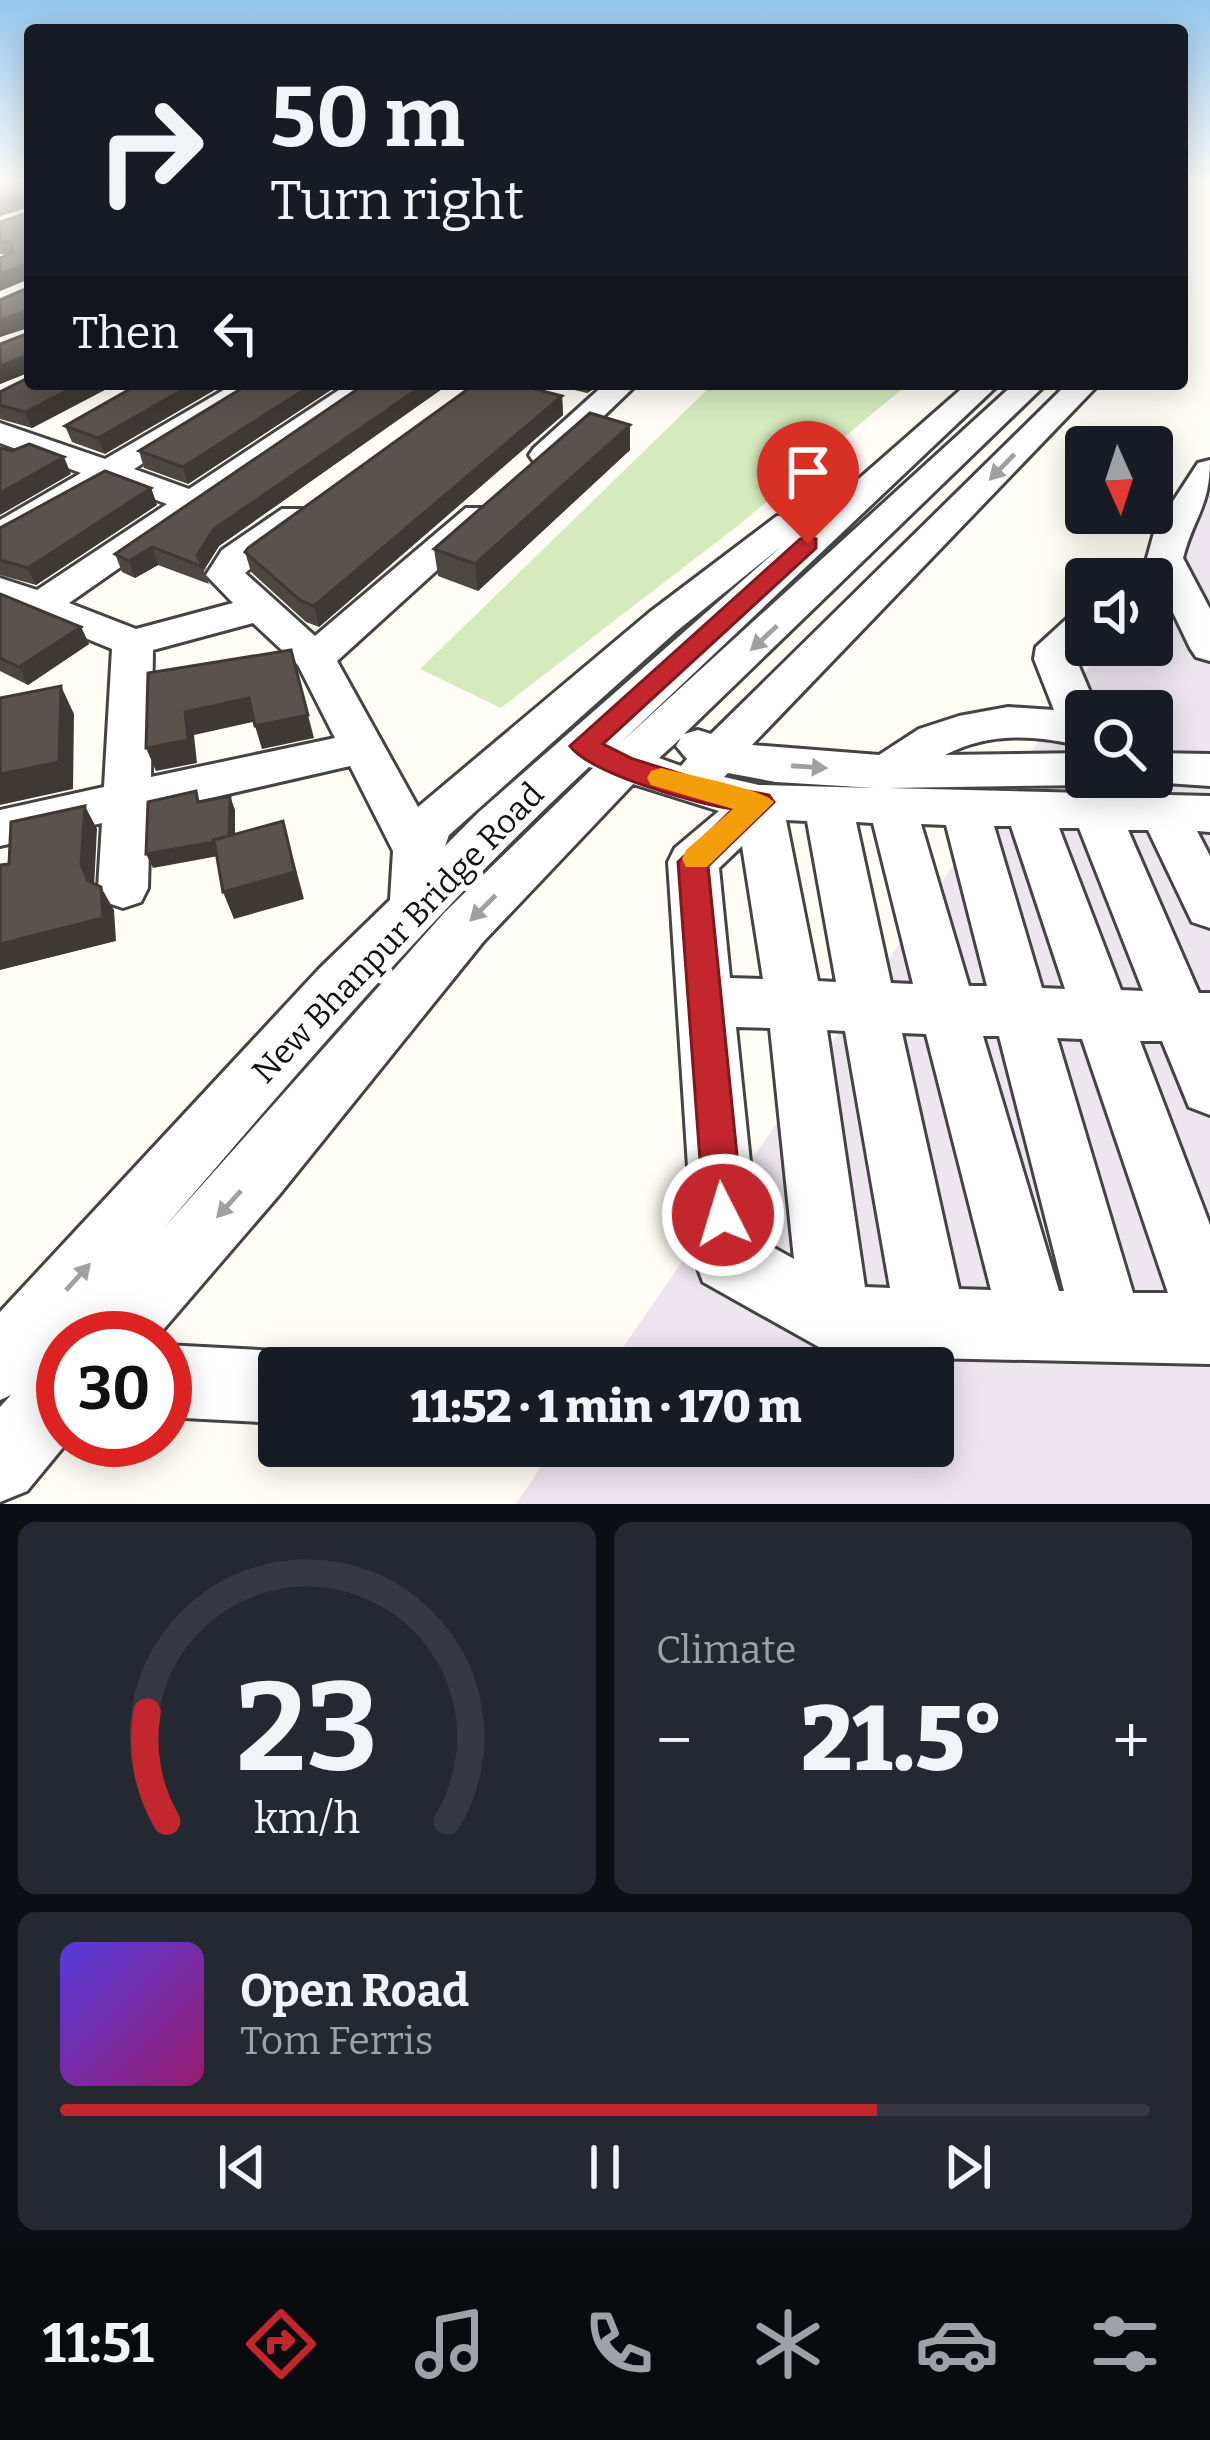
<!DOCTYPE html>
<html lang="en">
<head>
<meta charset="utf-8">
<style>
  :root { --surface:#171b24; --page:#242831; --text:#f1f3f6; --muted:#9ea1a6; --line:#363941; --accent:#c4262e }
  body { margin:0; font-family:Bitter,serif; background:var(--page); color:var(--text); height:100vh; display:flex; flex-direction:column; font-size:45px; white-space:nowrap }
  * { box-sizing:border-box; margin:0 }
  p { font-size:39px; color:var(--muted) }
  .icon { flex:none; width:66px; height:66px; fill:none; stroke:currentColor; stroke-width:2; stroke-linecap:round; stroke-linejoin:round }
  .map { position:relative; height:1504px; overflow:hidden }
  .sheet { display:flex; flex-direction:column; gap:18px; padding:18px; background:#0d0f14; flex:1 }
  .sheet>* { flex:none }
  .guide { position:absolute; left:24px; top:24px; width:1164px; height:366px; border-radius:12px; box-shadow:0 6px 30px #0003; background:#171b24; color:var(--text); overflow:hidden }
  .needle { width:78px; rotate:177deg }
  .controls { position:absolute; left:1065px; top:426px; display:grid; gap:24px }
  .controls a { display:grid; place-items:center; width:108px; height:108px; border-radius:12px; background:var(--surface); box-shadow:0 6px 30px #0003; font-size:60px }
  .speed { position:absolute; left:36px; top:1311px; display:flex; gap:24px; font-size:60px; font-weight:700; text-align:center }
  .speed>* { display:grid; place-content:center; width:156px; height:156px; border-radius:50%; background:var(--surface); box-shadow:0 6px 30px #0003; line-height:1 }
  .speed .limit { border:18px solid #d22; background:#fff; color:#111 }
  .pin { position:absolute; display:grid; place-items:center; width:102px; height:102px; color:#fff; margin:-123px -51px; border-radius:50% 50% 50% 0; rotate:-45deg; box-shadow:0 0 12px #0007 }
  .pin .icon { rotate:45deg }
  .me { position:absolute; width:132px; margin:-66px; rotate:355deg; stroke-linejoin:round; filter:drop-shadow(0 0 9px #0008) }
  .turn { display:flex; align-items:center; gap:42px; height:252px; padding:0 48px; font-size:54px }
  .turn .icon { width:156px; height:156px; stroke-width:2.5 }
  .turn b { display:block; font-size:84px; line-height:102px }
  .then { display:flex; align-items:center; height:114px; padding:0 48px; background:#0003; gap:24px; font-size:45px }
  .big { font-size:90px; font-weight:800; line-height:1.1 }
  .sheet .widget { flex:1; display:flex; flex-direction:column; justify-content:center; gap:18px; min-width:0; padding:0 42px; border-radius:18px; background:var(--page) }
  .sheet .dial { align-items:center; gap:0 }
  .dial svg { height:312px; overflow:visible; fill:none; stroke:var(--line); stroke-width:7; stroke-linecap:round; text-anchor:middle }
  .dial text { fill:var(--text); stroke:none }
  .song { display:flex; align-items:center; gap:36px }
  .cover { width:144px; height:144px; border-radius:18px; background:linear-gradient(135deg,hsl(250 70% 55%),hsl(320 70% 35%)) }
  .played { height:12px; border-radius:6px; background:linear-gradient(90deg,var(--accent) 75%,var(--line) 75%) }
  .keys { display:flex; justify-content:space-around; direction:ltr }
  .heat { display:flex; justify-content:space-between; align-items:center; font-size:66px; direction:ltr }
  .sheet .tiles { flex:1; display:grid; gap:18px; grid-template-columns:1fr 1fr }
  .widget:last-child { grid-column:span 2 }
  .trip { position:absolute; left:258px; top:1347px; width:696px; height:120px; border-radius:12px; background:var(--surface); box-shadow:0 6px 30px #0003; font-weight:800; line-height:120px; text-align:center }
  .menu { display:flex; height:192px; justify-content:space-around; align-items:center; background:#090b0e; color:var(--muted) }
  .menu .icon { width:84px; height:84px }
  .menu .on { color:var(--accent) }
  .menu b { font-size:54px; color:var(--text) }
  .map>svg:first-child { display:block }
  .industrial { fill:#eee6ef; fill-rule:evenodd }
  .green { fill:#d5ebbd }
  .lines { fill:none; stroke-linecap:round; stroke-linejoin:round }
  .minor-casing { stroke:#444; stroke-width:6 }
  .minor { fill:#fff; fill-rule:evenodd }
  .wall { fill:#4d4742 }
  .shaded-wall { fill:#3f3936 }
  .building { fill:#5a524d; stroke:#3f3936; stroke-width:3 }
  .oneway { fill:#a0a0a0 }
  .route { fill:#c4262e; stroke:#7f191e; stroke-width:3 }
  .slow { fill:#f59e0b }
  .labels { text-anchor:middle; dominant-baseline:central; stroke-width:12; stroke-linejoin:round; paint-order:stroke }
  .street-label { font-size:33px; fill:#111; stroke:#fff }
</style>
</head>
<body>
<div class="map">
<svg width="1210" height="1504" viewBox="0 0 1210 1504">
  <rect width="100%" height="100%" fill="#fffdf5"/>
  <path class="industrial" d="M1210,490V1504H516L555,1446H933V1368H609L1104,645H1152L1149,579ZM1086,711H1152V777H1086Z"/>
  <path class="green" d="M713,384H908L740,524L501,708L420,669Z"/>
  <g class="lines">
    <defs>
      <g id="minor">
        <path d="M234,384H270L134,469L189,489L348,384H383L69,603L136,629L233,603L206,575L222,550L282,509H306L311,516L306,523L245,573L315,636L466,508H490L495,515L490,522L337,661L418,807L650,612L777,516H801L804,527L967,384H999L619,744L1014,384H1046L684,734L698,730L711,734L1067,384H1099L752,745L879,755L919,729L959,716L1008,707L1054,710L1034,659L1036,647L1072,614L1086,611V643L1076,651V659L1098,711H1086V747C1038,735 990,731 945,755L1086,753V777H1104L1102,781L1086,785L888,788L1210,796V832L1197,831L1210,856V928L1192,922L1148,830H1128L1199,993H1210V1115L1189,1107L1162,1041H1140L1210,1225V1364L835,1356L703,1282L694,1258L668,862L675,848L719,811L633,784L483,942L279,1195L156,1338H75L80,1325L69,1338H63L50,1360L63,1355V1440H69L27,1491L0,1502V1407L11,1395L0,1400V1312L319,969L390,900L393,851L350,766L150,812L148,888L141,902L123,908L105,902L98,888L102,823L0,846V810L104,787L112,649L0,603V578L37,590L167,504L111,483L0,546V520L81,473L0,443V423L105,459ZM782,546L479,812L445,846L449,835L678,630ZM253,623L298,665L335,738L151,777L153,650ZM681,738L676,746L687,759L681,766L659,758ZM589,767L593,768L445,912L163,1229C300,1070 435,910 589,767ZM728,773L776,782L875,788L759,785L724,777ZM786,820L807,821L836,982L818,981ZM856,822L873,823L913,984L891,983ZM921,824L946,825L987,986H969ZM994,826H1011L1065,989L1042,988ZM1059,828H1079L1143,991L1121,990ZM742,846L763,979L730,978L719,868ZM736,1027L770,1028L794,1259L758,1239ZM827,1030L845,1031L890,1288L865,1287ZM902,1033L926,1034L991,1290L959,1289ZM983,1036H999L1064,1291H1059ZM1057,1038L1082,1039L1168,1293H1133Z"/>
        <path d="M605,384H637L556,462H534L529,455L534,448Z"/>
        <path d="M1210,460C1210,507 1194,516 1183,558L1210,609V661L1196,657L1190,648L1147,558L1155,529L1198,463Z"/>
        <path d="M1152,753L1210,754V786L1136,781L1134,777H1152Z"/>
        <path d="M165,1345L279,1351L304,1362L307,1368H279V1423L165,1417Z"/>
      </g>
    </defs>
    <use href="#minor" class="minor-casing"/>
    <use href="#minor" class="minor"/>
  </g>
  <g class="wall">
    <path d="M0,182H30V372L0,384V344L29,333L28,328L0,337V300L28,288L29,279L0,291L8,255L0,254V222L30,212L29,207L0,216Z"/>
    <path d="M30,384H116L32,428L0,419V392Z"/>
    <path d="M139,384L105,454L72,442L65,426Z"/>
    <path d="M249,384H340L188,484L144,468L139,451Z"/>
    <path d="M365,384H449L219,546L204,570L209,584L158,565L135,578L122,572L115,554Z"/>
    <path d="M550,384H602L587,393Z"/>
    <path d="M672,384H700L693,390Z"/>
    <path d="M562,396L563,415L319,627L306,622L251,572L245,552Z"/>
    <path d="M630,425V450L478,591L438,576L434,549Z"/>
    <path d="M151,488L157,505L36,585L0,575V528Z"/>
    <path d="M0,594L81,627L89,644L28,685L0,671Z"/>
  </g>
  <g class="shaded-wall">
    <path d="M28,193L30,207L0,216V202Z"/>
    <path d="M23,265L28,279L0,291V274Z"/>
    <path d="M27,311L30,327L0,337V320Z"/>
    <path d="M25,356L30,372L0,384V366Z"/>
    <path d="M80,384H116L32,428L25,412Z"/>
    <path d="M193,384H225L105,454L98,438Z"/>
    <path d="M313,384H340L188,484L183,467Z"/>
    <path d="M425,384H449L219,546L204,570L197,555L214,529Z"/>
    <path d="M587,384H602L587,393Z"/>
    <path d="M562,396L563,415L319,627L314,606Z"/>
    <path d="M630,425V450L478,591L475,564Z"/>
    <path d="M64,457L71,474L0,515V493Z"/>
    <path d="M151,488L157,505L36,585L28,568Z"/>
    <path d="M152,547L158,565L135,578L129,561Z"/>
    <path d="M81,627L89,644L28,685L19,667Z"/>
    <path d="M61,686L74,714L73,789L0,805V774Z"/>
    <path d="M249,698L257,721L194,735L197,763L156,771L146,748L185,712Z"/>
    <path d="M308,715L314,738L262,749L255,726Z"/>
    <path d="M230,796L235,810V853L153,868L146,854Z"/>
    <path d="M85,806L97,829L94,888L101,904L81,865Z"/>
    <path d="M283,821L304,899L234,919L223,892Z"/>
    <path d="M101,887L114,910L116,941L0,970V944Z"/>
  </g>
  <g class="building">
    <path d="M0,182H30V364L25,356L0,366V344L29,333L27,311L0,320V300L28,288L29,269L23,265L0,274V258L12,253L11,242L0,241V222L30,212L28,193L0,202Z"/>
    <path d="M30,377V384H80L25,412L0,405V392Z"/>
    <path d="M139,384H193L98,438L65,426Z"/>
    <path d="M249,384H313L183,467L139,451Z"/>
    <path d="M365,384H425L214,529L197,555L203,567L152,547L129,561L115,554Z"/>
    <path d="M475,384H515L562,396L314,606L301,601L245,552L248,548Z"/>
    <path d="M590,413L630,425L475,564L434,549Z"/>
    <path d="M29,444L64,457L0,493V448L12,451Z"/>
    <path d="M105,471L151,488L28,568L0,560V528Z"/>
    <path d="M0,594L81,627L19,667L0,658Z"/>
    <path d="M291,650L308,715L255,726L249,698L185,712L188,740L146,748L148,673Z"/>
    <path d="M61,686L59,762L0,774V698Z"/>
    <path d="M196,791L198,802L230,796L229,836L214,840V842L146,854L148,802Z"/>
    <path d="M85,806L81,865L88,881L101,887L103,918L0,944V865L9,864L11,822Z"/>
    <path d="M283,821L295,872L223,892L214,840Z"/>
  </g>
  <defs><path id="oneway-solid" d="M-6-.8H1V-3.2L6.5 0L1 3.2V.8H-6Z" transform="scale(3)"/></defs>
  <g class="oneway">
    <use href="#oneway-solid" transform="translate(1002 467) rotate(134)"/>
    <use href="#oneway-solid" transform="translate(764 638) rotate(137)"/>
    <use href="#oneway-solid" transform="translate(809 767) rotate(4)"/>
    <use href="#oneway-solid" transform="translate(483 908) rotate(135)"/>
    <use href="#oneway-solid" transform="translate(229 1204) rotate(132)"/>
    <use href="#oneway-solid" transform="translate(78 1277) rotate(-48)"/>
  </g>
  <linearGradient id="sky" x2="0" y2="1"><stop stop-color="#95c6ee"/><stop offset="0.46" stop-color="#fffefa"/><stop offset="1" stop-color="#fffefa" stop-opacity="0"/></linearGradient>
  <rect width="1210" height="393" fill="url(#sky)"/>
  <path class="route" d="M808,537L816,539V548L603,744L633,759L723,787L769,795L774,802L708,866L743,1215L737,1229L723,1235L709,1229L704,1215L678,862L733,809C697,804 591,774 570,746L800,539Z"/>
  <path class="slow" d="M661,768C683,774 764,789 774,802L707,867H686L682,859L686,850L733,809L651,785L647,778L651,771Z"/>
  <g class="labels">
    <g class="street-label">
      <text transform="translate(398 933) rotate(-46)">New Bhanpur Bridge Road</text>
    </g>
  </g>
</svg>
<div class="controls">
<a><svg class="needle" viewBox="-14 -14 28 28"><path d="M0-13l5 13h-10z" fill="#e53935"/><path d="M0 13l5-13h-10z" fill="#9ea1a6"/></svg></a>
<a><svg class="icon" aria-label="sound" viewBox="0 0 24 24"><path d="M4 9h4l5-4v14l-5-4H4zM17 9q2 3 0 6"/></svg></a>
<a><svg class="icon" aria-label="search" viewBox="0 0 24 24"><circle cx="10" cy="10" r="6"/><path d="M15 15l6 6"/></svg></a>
</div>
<div class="speed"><div class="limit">30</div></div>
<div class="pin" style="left:808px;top:544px;background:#d93025"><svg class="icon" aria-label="arrive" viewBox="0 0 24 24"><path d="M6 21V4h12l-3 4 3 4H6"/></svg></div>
<svg class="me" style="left:723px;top:1215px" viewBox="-20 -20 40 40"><circle r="17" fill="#c4262e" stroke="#fff" stroke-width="3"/><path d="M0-11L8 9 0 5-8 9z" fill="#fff"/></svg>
<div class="trip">11:52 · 1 min · 170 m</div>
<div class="guide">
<div class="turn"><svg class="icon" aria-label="right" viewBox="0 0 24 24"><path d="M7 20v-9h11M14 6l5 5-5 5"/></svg><div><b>50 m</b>Turn right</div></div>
<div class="then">Then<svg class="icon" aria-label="left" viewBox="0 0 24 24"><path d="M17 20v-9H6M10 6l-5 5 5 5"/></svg></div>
</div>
</div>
<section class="sheet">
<div class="tiles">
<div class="widget dial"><svg viewBox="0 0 100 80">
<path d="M14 69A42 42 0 1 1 86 69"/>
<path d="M14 69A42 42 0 0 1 9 41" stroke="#c4262e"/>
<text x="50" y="56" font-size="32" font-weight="700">23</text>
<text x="50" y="72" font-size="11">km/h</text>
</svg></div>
<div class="widget"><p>Climate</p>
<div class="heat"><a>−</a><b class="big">21.5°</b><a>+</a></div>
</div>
<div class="widget">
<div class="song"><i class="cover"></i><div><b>Open Road</b><p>Tom Ferris</p></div></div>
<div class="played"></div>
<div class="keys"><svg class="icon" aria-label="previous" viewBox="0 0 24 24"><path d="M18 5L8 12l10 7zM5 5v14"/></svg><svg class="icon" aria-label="pause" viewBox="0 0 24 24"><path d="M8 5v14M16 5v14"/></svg><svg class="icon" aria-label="next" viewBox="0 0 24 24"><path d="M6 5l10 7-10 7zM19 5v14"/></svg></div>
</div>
</div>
</section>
<nav class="menu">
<b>11:51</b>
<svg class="icon on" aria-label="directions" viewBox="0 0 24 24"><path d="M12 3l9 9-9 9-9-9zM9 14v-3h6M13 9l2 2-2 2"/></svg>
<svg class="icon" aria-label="music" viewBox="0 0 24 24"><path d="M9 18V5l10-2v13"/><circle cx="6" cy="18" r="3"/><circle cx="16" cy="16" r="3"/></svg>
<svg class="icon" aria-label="phone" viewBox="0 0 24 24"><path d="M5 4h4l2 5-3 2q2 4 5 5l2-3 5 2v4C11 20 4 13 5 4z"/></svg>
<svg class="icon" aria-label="climate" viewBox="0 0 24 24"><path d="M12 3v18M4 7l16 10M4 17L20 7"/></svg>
<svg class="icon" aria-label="car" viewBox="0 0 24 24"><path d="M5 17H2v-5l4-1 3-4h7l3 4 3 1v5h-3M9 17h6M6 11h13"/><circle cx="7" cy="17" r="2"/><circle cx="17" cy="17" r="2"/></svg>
<svg class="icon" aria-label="filters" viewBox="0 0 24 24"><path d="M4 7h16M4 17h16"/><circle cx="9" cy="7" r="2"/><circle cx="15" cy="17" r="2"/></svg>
</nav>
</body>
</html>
